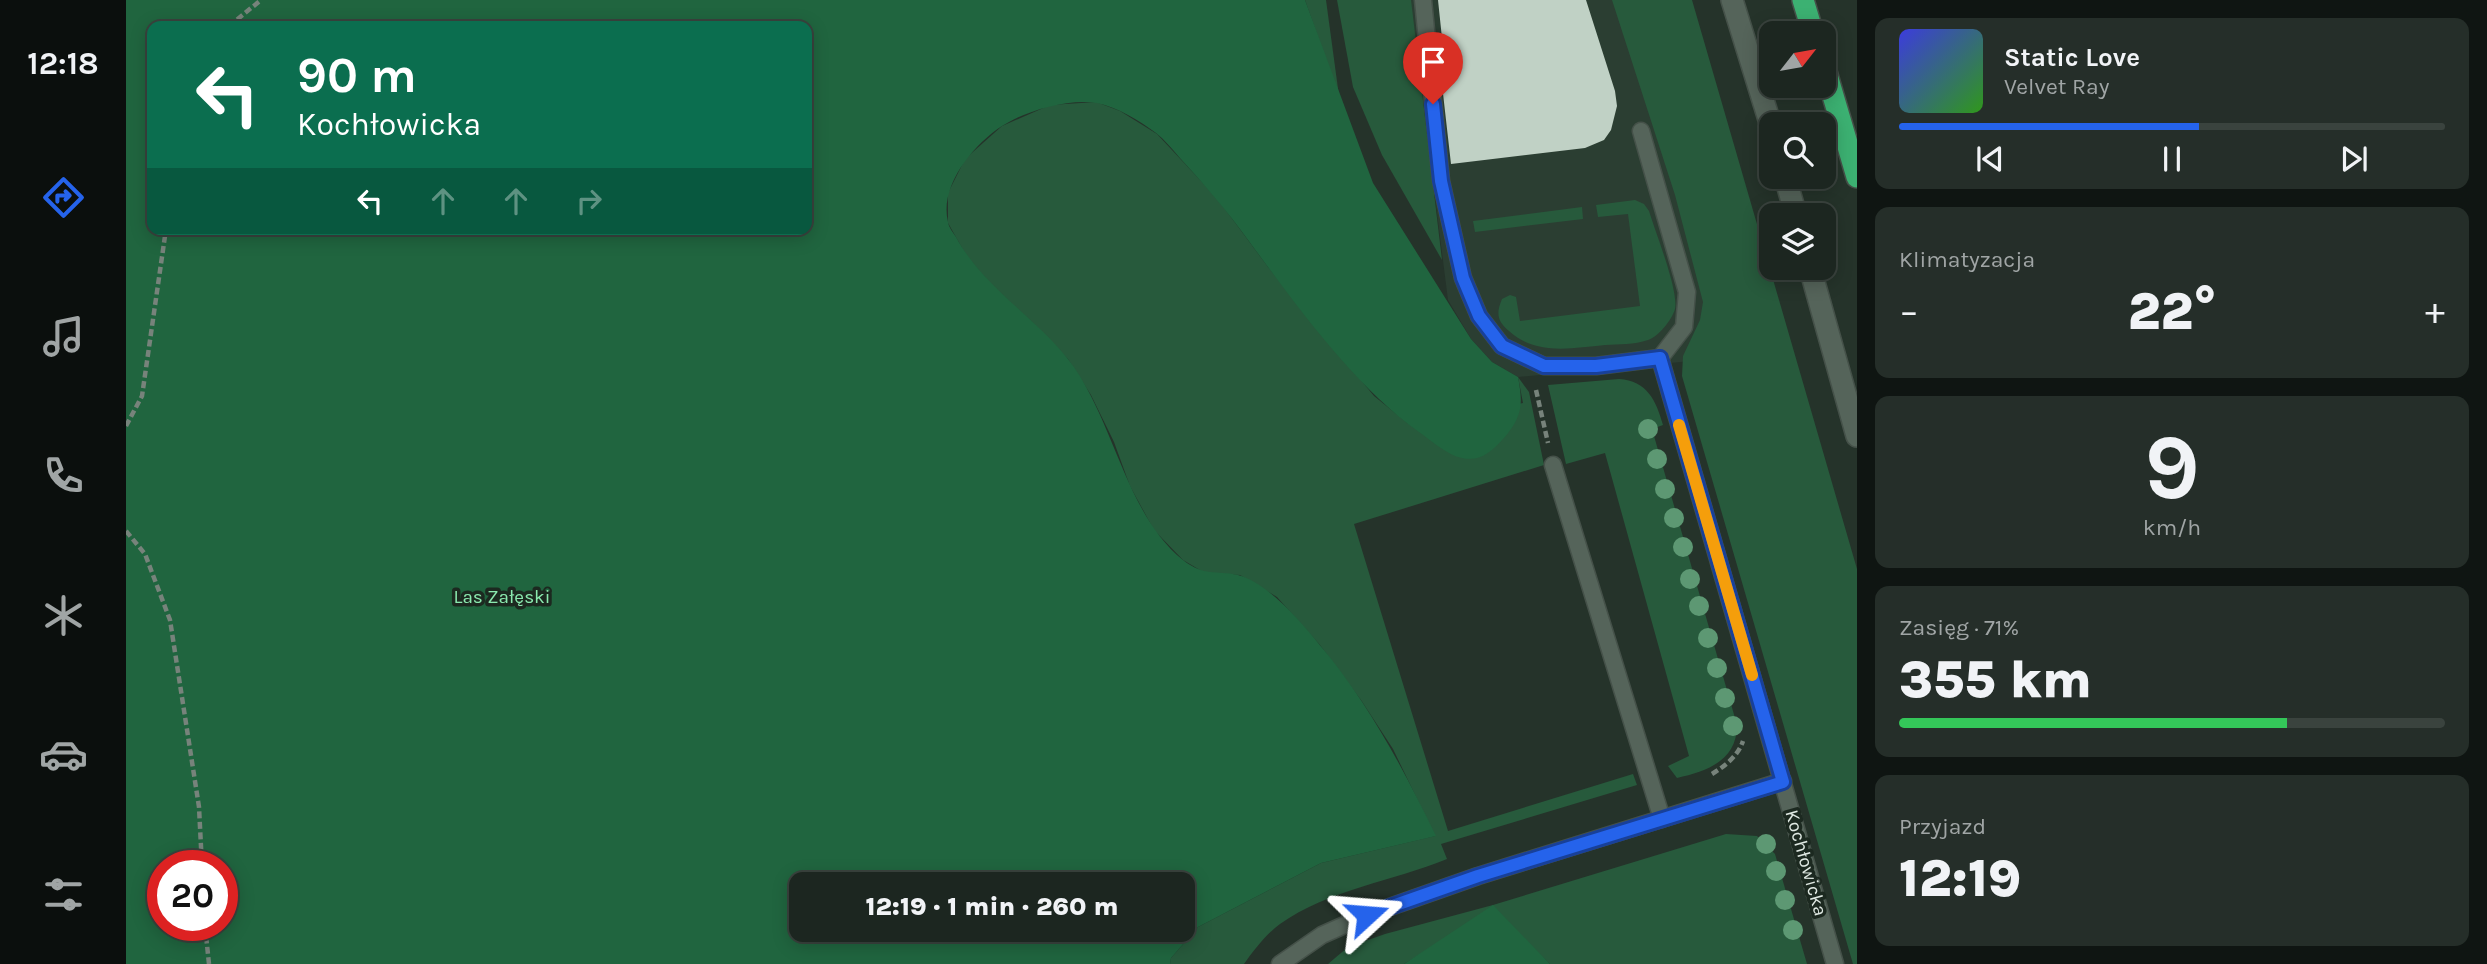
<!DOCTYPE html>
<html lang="pl">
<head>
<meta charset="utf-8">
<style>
  :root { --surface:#1c2620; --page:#252e29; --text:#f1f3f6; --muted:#a0a5a5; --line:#3a433e; --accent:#2563eb }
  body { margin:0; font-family:Karla,sans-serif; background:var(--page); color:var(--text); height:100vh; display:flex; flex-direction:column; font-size:26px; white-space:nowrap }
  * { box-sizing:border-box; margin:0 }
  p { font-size:23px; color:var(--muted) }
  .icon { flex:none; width:38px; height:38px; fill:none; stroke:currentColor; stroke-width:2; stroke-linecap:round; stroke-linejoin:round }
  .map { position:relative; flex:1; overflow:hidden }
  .drawer { display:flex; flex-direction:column; gap:18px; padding:18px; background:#0f1512; width:630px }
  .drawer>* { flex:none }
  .guide { position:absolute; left:21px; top:21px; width:665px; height:214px; border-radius:14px; box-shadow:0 4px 18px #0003,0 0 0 2px var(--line); background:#0b6e4f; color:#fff; overflow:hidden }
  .needle { width:46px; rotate:59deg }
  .buttons { position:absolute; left:1633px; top:21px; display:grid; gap:14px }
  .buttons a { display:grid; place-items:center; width:77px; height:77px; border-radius:14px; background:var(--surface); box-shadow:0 4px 18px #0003,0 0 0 2px var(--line); font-size:35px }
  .speed { position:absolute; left:21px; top:850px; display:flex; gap:14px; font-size:35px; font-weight:700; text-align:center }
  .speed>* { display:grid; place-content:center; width:91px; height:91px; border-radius:50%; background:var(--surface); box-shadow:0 4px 18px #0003,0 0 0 2px var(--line); line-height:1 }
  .speed .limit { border:10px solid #d22; background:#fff; color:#111 }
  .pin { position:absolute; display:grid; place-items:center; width:60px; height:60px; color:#fff; margin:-72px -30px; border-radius:50% 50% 50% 0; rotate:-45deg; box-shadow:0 0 7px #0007 }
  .pin .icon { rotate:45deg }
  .me { position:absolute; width:77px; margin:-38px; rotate:71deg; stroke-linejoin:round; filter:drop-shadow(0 0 5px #0008) }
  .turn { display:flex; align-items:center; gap:24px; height:147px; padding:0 35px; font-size:32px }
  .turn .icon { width:91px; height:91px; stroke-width:2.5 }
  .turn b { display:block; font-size:49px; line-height:60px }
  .lanes { display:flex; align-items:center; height:66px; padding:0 35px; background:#0003; justify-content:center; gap:35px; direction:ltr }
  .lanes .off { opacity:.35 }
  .big { font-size:52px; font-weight:800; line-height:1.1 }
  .drawer .tile { flex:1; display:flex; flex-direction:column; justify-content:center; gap:10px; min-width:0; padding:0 24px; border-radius:14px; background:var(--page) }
  .drawer .dial { align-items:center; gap:0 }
  .dial b { font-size:91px; line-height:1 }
  .song { display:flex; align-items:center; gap:21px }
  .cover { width:84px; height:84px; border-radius:10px; background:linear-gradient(135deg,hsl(240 70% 55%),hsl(110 70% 35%)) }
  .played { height:7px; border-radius:4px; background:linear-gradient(90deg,var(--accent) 55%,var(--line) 55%) }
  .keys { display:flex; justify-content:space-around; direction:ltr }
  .heat { display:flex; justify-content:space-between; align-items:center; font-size:38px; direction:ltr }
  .charge { height:10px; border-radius:5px; background:linear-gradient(90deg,#34c759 71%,var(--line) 0) }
  .trip { position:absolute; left:663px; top:872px; width:406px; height:70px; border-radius:14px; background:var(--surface); box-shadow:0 4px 18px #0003,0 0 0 2px var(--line); font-weight:800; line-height:70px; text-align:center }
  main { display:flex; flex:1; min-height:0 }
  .tab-bar { display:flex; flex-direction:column; width:126px; justify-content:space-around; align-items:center; background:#0b0f0d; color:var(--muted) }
  .tab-bar .icon { width:49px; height:49px }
  .tab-bar .current { color:var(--accent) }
  .tab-bar b { font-size:32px; color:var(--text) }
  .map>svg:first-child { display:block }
  .built { fill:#2b3e32 }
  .green { fill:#275a3c }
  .forest { fill:#20653f; fill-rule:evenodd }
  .building { fill:#c0d1c5 }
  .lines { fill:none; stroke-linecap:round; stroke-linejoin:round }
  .service-casing { stroke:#455149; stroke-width:19 }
  .secondary-casing { stroke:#455149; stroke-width:24 }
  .motorway-casing { stroke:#455149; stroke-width:24 }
  .path { stroke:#77837b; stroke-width:4.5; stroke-dasharray:7 3.5; stroke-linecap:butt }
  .service { stroke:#55645a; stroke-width:16 }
  .secondary { stroke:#55645a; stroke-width:21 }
  .motorway { stroke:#3cb172; stroke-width:21 }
  .tree { fill:#5d9873 }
  .route-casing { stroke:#184099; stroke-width:18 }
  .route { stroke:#2563eb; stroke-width:12 }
  .slow { stroke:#f59e0b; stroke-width:12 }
  .labels { text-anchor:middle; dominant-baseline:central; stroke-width:7; stroke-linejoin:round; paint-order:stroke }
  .park-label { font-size:19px; fill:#8beaaf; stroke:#1c2920 }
  .street-label { font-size:19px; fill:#e0e9e3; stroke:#1c2920 }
</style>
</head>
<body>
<main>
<nav class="tab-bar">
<b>12:18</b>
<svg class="icon current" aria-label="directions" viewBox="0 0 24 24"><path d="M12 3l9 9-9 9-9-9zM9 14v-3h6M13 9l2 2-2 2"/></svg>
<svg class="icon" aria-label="music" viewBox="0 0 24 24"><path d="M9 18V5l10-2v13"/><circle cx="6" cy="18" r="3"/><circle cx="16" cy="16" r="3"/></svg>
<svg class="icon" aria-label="phone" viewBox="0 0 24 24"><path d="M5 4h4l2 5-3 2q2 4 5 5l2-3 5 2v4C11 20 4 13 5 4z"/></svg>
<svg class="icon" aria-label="climate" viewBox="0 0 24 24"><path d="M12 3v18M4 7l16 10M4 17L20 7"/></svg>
<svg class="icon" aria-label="car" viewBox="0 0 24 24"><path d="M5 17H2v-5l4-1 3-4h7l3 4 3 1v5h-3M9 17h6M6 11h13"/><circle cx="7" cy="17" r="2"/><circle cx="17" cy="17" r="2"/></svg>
<svg class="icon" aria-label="filters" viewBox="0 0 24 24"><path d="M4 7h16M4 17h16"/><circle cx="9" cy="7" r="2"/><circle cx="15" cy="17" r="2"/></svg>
</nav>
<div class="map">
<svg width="1731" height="964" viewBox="0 0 1731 964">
  <rect width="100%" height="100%" fill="#25332a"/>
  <path class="built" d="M1284,0H1506L1619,356L1392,377L1366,362L1345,339L1322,300Z"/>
  <g class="green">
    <path d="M1179,0H1200L1213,96Z"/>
    <path d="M1211,0H1285L1316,260L1256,155L1227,87Z"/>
    <path d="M1486,0H1566L1731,569V964H1727L1556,376L1557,356L1574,320L1577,302L1549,195Z"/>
    <path d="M970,102L994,111L1031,134L1090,197L1142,267L1248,396L1284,425L1397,403L1392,377L1403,392L1418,465L1228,524L1322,831L1507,774L1511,785L1315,844L1321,859C1267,881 1202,890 1154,924C1140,934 1128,950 1118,964H1044L1045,958L1072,927L1195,863L1309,836L1267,749L1235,700L1194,645L1151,597L1114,575L1079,573L1057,560L1028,530L1004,486L988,442L965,395L942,359L871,292L840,255L822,223V193L839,159L876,126L924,105Z"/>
    <path d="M1509,200L1518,204L1523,211C1529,231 1553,291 1549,309C1546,320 1532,337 1522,340C1508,345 1493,344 1479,345C1445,348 1411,356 1383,331C1371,321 1370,313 1376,299L1384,295L1390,297L1394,321L1514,306L1502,214L1472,217L1470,205Z"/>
    <path d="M1456,207L1457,219L1349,232L1347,221Z"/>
    <path d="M1493,379C1521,381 1530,400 1537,425L1526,429L1611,725C1611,761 1581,771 1551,778L1542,766L1563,756L1479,453L1440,464L1422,385Z"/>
    <path d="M1600,834L1631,836L1649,854L1681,964H1424L1403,944H1311L1278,964H1202L1222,947L1259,934L1367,905Z"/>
  </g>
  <g class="forest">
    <path d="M0,0H1179L1247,183L1345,339L1366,362L1392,377C1397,403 1397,416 1378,438C1366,451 1355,462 1336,458C1321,455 1306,441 1293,432C1229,387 1170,305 1122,240C1101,211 1078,184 1053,157C1046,149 1039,140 1030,133C1014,121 991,107 971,103C943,98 899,111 876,126C847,145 813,186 822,222C823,228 827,232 830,237C857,287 907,315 942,359C988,418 999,514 1057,560C1079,577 1089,570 1112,575C1142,583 1174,621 1193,644C1242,702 1277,768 1310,836L1195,863L1072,927L1045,958L1044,964H0ZM26,26H681V229H26ZM37,866H96V926H37ZM676,884H1057V929H676Z"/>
    <path d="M1367,905L1424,964H1278Z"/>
  </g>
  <path class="building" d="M1312,0H1460L1489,91L1491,106L1485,130L1478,140L1459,148L1325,164L1314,67H1319Z"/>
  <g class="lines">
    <defs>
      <g id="service">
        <path d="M1297,0L1315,181L1337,278L1353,316L1376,346L1418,366H1470L1534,358L1558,327L1561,292L1515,131"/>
        <path d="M1534,358L1709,964"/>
        <path d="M1427,465L1536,819"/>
        <path d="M1154,964L1196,935L1241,915L1352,876L1657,781"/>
      </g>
      <g id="secondary">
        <path d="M1606,0L1645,126"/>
        <path d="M1659,177L1670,215"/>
        <path d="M1684,268L1731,436"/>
      </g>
      <g id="motorway">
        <path d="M1677,0L1687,33"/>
        <path d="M1698,65L1731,177"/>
      </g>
    </defs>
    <use href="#service" class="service-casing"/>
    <use href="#secondary" class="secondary-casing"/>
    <use href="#motorway" class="motorway-casing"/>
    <g class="path">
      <path d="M103,26L135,0"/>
      <path d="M1410,390L1422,443"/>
      <path d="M0,426L16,396L40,229"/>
      <path d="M0,531L19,554L44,620L73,807L76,866"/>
      <path d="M1586,774C1599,766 1612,756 1617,741"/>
      <path d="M79,926L83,964"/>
    </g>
    <use href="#service" class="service"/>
    <use href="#secondary" class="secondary"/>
    <use href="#motorway" class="motorway"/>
  </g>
  <g class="tree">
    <circle cx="1522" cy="429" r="10"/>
    <circle cx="1531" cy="459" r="10"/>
    <circle cx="1539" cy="489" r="10"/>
    <circle cx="1548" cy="518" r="10"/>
    <circle cx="1557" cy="547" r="10"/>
    <circle cx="1564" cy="579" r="10"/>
    <circle cx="1573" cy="606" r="10"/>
    <circle cx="1582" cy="638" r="10"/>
    <circle cx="1591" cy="668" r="10"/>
    <circle cx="1599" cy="698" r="10"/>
    <circle cx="1607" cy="726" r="10"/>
    <circle cx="1640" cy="844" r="10"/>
    <circle cx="1650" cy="871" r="10"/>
    <circle cx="1659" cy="900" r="10"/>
    <circle cx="1667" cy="930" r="10"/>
  </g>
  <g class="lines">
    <defs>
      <path id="route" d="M1241,915L1352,876L1657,782L1534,358L1470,366H1418L1376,346L1353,316L1337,278L1315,181L1307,104"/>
    </defs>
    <use href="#route" class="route-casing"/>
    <use href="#route" class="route"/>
    <path class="slow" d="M1553,425L1626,675"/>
  </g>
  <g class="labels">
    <g class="park-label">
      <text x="376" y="597">Las Załęski</text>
    </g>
    <g class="street-label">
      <text transform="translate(1680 863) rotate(74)">Kochłowicka</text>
    </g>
  </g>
</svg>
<div class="buttons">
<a><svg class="needle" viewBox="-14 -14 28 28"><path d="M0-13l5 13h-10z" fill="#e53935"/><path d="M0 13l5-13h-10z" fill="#a0a5a5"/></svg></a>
<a><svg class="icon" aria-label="search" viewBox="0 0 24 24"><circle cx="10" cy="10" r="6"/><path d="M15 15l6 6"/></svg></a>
<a><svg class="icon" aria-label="layers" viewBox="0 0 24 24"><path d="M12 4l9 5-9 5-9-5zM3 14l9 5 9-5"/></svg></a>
</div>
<div class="speed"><div class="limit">20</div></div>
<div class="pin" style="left:1307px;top:104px;background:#d93025"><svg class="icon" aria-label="arrive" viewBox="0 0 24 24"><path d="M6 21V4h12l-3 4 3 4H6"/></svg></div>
<svg class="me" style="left:1241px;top:915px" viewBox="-20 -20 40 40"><path d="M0-17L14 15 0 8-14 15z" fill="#2563eb" stroke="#fff" stroke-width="4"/></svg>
<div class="trip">12:19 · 1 min · 260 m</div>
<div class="guide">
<div class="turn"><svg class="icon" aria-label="left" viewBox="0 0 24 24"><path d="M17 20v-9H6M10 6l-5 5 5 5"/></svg><div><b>90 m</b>Kochłowicka</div></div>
<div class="lanes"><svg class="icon" aria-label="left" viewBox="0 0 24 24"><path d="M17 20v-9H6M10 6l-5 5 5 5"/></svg><svg class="icon off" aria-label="ahead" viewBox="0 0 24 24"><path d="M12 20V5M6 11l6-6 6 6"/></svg><svg class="icon off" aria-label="ahead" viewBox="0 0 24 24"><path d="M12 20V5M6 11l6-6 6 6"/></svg><svg class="icon off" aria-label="right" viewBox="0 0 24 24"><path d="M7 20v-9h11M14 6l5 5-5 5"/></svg></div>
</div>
</div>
<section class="drawer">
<div class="tile">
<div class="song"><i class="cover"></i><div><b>Static Love</b><p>Velvet Ray</p></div></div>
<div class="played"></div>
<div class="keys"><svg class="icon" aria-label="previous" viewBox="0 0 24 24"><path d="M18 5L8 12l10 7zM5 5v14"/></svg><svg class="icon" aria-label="pause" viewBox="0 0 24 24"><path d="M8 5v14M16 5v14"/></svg><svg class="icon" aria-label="next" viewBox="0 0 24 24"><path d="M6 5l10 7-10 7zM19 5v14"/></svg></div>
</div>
<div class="tile"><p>Klimatyzacja</p>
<div class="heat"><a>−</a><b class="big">22°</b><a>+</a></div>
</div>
<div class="tile dial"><b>9</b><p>km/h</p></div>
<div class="tile"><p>Zasięg · 71%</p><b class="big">355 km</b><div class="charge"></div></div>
<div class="tile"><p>Przyjazd</p><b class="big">12:19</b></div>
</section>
</main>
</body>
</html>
